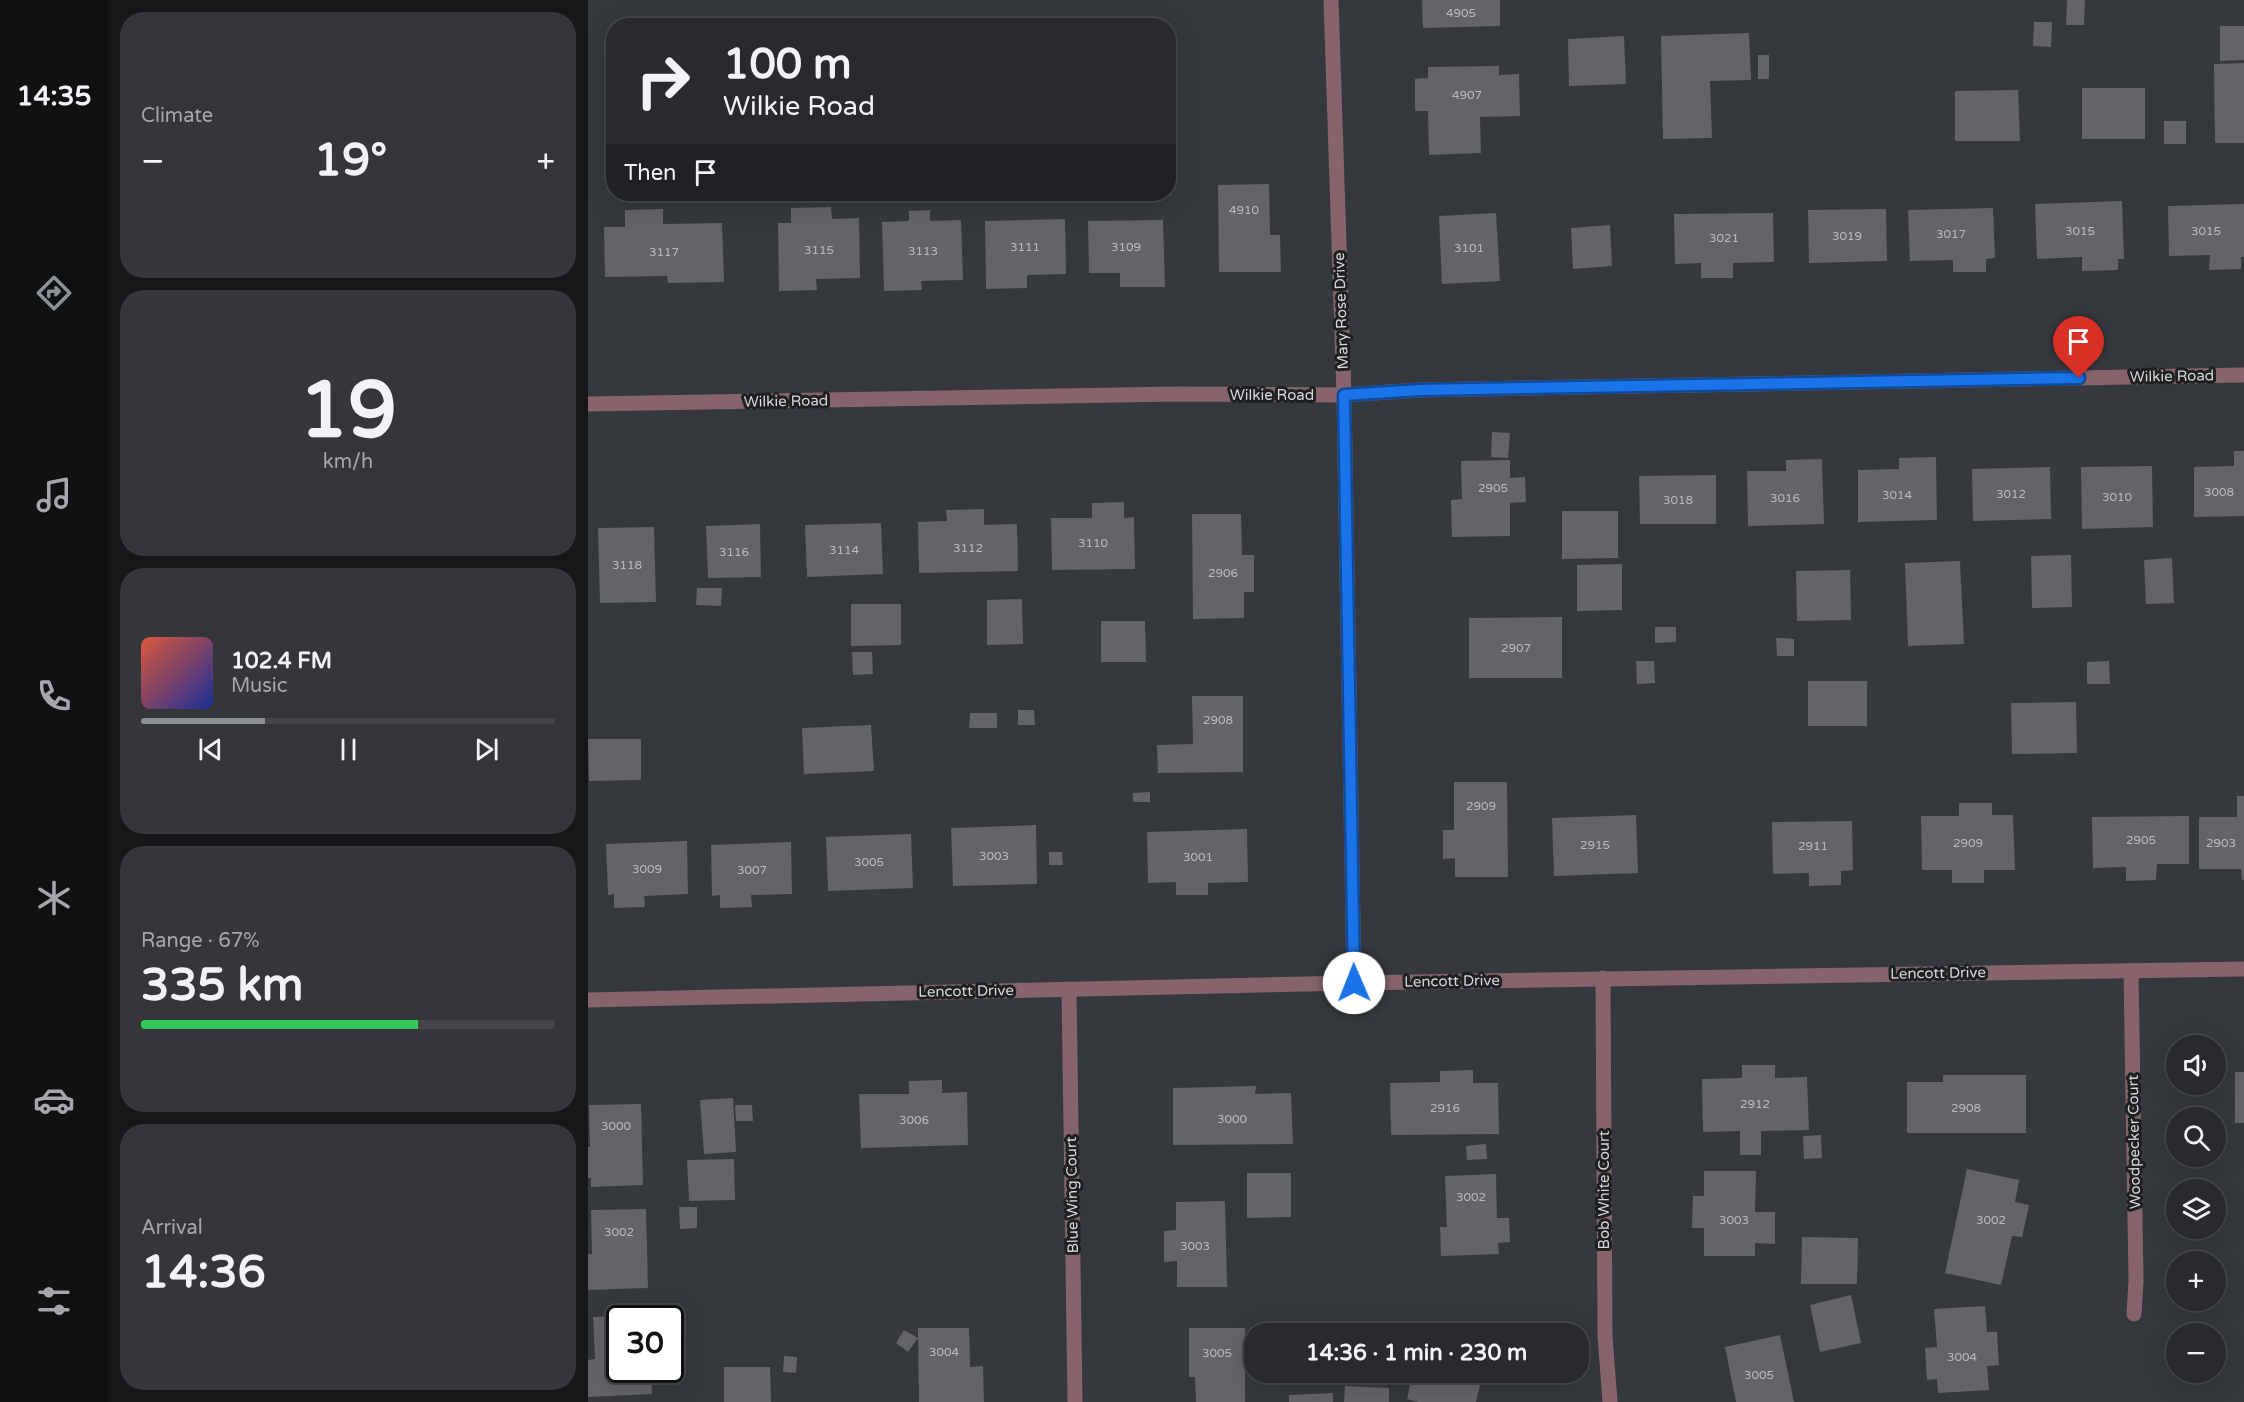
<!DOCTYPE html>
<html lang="en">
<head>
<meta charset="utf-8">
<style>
  :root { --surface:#282a2e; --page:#34363a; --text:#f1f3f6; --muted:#a5a7aa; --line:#44464a; --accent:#8c9099 }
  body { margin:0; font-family:"Varela Round",sans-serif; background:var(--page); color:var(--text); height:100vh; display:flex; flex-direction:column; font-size:22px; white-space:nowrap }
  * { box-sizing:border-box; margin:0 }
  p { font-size:20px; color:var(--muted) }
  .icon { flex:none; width:33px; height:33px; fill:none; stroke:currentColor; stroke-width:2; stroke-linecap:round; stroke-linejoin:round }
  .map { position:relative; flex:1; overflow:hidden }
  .details { display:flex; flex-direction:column; gap:12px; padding:12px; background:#161719; width:480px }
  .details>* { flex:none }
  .banner { position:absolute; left:18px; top:18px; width:570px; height:183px; border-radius:24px; box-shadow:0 6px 24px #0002,0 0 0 2px var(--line); background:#282a2e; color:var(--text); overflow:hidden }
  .tools { position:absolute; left:1578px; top:1035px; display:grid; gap:12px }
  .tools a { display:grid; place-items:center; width:60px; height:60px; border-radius:50%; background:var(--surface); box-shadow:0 6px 24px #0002,0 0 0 2px var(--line); font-size:30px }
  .speed { position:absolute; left:18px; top:1305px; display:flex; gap:12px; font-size:30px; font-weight:700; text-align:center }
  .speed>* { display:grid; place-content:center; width:78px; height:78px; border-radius:50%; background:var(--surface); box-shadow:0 6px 24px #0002,0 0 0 2px var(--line); line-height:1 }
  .speed .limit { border:3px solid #111; border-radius:9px; background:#fff; color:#111 }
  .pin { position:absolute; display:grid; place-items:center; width:51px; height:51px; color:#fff; margin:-62px -26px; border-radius:50% 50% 50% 0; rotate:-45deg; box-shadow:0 0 6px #0007 }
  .pin .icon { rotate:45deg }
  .me { position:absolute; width:66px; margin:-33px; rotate:359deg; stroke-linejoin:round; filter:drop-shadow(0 0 4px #0008) }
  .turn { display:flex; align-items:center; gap:21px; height:126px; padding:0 18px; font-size:27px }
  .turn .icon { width:78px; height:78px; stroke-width:2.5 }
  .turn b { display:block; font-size:42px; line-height:51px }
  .then { display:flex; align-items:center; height:57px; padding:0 18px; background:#0003; gap:12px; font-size:22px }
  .big { font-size:45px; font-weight:700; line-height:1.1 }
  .details .tile { flex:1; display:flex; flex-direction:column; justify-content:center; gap:9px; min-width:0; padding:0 21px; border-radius:24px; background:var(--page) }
  .details .dial { align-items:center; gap:0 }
  .dial b { font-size:78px; line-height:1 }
  .song { display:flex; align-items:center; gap:18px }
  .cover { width:72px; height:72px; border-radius:9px; background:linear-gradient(135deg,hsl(10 70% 55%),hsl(230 70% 35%)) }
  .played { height:6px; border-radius:3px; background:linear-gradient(90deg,var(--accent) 30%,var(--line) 30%) }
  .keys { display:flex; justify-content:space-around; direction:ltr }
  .heat { display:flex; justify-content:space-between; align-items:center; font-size:33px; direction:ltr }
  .charge { height:9px; border-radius:4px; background:linear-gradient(90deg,#34c759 67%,var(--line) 0) }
  .trip { position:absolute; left:656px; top:1323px; width:345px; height:60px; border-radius:24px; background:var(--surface); box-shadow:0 6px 24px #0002,0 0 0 2px var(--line); font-weight:700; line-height:60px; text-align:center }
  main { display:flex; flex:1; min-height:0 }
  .tab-bar { display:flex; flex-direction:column; width:108px; justify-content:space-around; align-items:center; background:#101112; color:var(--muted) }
  .tab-bar .icon { width:42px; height:42px }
  .tab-bar .selected { color:var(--accent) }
  .tab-bar b { font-size:27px; color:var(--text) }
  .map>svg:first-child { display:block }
  .building { fill:#646369 }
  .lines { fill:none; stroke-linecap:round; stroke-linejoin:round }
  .minor { stroke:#87646c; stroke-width:15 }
  .route-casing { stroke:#114b97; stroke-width:15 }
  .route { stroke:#1a73e8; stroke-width:10 }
  .labels { text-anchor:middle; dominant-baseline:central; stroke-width:6; stroke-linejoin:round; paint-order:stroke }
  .number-label { font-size:12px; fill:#b9babe }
  .street-label { font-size:15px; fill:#d5d7da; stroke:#1e1f21 }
</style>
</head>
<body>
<main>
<nav class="tab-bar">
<b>14:35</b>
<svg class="icon selected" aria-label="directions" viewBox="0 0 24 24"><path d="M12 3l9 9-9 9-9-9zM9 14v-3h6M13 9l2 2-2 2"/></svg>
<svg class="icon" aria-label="music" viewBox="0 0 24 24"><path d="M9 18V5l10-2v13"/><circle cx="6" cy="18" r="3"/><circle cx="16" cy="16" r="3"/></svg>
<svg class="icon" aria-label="phone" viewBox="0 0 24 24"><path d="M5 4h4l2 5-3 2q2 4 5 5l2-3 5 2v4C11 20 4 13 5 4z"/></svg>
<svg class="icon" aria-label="climate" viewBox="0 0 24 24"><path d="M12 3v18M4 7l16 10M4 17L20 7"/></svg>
<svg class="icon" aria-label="car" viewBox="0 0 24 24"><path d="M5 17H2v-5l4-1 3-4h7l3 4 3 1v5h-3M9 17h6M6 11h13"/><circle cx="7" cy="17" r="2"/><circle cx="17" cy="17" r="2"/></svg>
<svg class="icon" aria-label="filters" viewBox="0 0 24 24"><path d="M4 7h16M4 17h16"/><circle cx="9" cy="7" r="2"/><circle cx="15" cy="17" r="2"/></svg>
</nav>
<section class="details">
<div class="tile"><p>Climate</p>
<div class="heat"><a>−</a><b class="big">19°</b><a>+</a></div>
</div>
<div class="tile dial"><b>19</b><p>km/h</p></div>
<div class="tile">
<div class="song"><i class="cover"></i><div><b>102.4 FM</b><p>Music</p></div></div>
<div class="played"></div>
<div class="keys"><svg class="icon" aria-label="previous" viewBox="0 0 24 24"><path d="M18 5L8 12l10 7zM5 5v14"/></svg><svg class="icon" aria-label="pause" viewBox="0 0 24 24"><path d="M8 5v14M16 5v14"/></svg><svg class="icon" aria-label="next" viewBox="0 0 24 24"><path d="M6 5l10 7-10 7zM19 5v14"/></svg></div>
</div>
<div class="tile"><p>Range · 67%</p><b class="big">335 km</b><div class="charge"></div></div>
<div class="tile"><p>Arrival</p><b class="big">14:36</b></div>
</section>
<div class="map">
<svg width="1656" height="1402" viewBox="0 0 1656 1402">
  <rect width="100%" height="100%" fill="#35383d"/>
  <g class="building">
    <path d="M834,0H912V26L835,28Z"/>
    <path d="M1479,0H1497L1496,25H1478Z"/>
    <rect x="429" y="17" width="22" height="9"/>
    <path d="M1446,22H1464L1463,47L1445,46Z"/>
    <path d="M1632,26H1656V60L1632,61Z"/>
    <path d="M1161,33L1163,80L1122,81L1124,138L1075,139L1073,36Z"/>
    <path d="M1036,36L1038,84L981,86L980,39Z"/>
    <rect x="1170" y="55" width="11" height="24"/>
    <path d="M1656,63V143H1627L1626,64Z"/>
    <path d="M911,66V75L931,74L932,116L892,117L893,153L841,155L840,111H827V79L840,78V67Z"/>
    <rect x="1494" y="88" width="63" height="51"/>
    <path d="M1430,90L1432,141H1367V91Z"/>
    <rect x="1576" y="121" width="22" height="23"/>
    <path d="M681,184L682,235H692L693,272H631L630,185Z"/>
    <path d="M84,194H130V197L84,196Z"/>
    <path d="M1534,201L1536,259H1530V270L1494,271V257L1449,259L1447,204Z"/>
    <path d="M1656,204V257H1653V269L1621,270L1622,255L1581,256L1580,206Z"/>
    <path d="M243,207L244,219L271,218L272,278L228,279L229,290L191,291L190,223H203V208Z"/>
    <path d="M1405,208L1407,258L1398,259V272H1365V260L1322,261L1320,210Z"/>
    <path d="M75,209V224L134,223L136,282L80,283L79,276L17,277L16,227H37V210Z"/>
    <path d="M1298,209L1299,261L1221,263L1220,210Z"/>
    <path d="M342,210V221L373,220L375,280L333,281L334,290L296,291L294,222L321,221V211Z"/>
    <path d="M908,213L912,281L854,284L851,216Z"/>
    <path d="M1185,213L1186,262L1145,263V278H1113V263L1087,264L1086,214Z"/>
    <path d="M477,219L478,274L439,275V288L398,289L397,221Z"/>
    <path d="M575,220L577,287H532V273H501L500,221Z"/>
    <path d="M1022,225L1024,266L985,269L983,228Z"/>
    <path d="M904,432L922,433L920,458L903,457Z"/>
    <path d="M1646,451H1656V516L1606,517V467L1646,466Z"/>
    <path d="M1348,457L1349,520L1270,522V470L1311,469V458Z"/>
    <path d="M1234,459L1236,524L1160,526L1159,471H1198V460Z"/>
    <path d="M922,460V478L937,477L938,502L922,503V536L864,537L863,500L874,499L873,461Z"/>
    <path d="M1564,466L1565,527L1494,529L1493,467Z"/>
    <path d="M1462,467L1463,519L1385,521L1384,469Z"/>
    <path d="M1128,475V524H1052L1051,476Z"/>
    <path d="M536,502V518L546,517L547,569L464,570L463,518H504V503Z"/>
    <path d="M396,509V525L429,524L430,571L331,573L330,522L359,521L358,510Z"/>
    <path d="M974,511H1030V558L974,559Z"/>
    <path d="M604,514H653L654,555H666V592H656V618L605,619Z"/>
    <path d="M293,523L295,574L219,577L217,525Z"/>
    <path d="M172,524L173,577L120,578L118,526Z"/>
    <path d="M66,527L68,602L12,603L10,528Z"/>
    <path d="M1483,555L1484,607L1444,608L1443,556Z"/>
    <path d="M1584,558L1586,603L1558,604L1556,560Z"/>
    <path d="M1372,561L1376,644L1320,646L1317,563Z"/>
    <path d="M1034,564V610L989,611V565Z"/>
    <path d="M1262,570L1263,620L1209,621L1208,571Z"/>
    <path d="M109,588H134L133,606L108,605Z"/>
    <path d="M434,599L435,644L399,645V600Z"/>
    <path d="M263,604H313V645L263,646Z"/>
    <path d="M974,617V678H881V618Z"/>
    <path d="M513,621H557L558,662H513Z"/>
    <path d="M1067,627H1088V642L1067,643Z"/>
    <path d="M1188,638L1206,639V656H1189Z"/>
    <path d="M264,652H284L285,674L265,675Z"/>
    <path d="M1048,661H1066L1067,683L1049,684Z"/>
    <path d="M1521,661L1522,684H1499V662Z"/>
    <rect x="1220" y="681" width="59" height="45"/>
    <path d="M604,696H655V772L570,773L569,745L605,744Z"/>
    <path d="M1488,702L1489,753L1424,754L1423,703Z"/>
    <path d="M430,710H446L447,725H430Z"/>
    <path d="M382,713H409V728H381Z"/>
    <path d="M283,725L286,771L216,774L214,728Z"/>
    <path d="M0,739H53V780L1,781Z"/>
    <path d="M866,782H919L920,877H867V858L855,859V830H866Z"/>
    <path d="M562,792V802H545V793Z"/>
    <path d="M1649,796H1656V880H1654L1653,869H1611V817H1649Z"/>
    <path d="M1371,803H1404V815H1425L1427,870H1396V883H1364V870H1334L1333,816H1371Z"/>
    <path d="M1048,815L1050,873L966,876L964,818Z"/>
    <path d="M1601,816V864H1569L1568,880L1538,881V867L1505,868L1504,817Z"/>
    <path d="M1264,821L1265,870L1253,871V885L1221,886V873L1185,874L1184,822Z"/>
    <path d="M448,825L449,884L365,886L363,828Z"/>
    <path d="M659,829L660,882L620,883V895H588V882L560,883L559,832Z"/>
    <path d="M323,834L325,888L240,891L238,837Z"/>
    <path d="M99,841L100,894L56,896L57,907L26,908V894L20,895L18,844Z"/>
    <path d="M203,842L204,894L163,895L164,907L132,908V895L124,896L123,845Z"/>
    <path d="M461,852H474L475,865H461Z"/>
    <path d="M1154,1065H1187V1078L1219,1077L1221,1130L1173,1131V1155H1152V1131L1115,1132L1114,1079L1154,1078Z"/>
    <path d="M885,1070V1083H910L911,1134L803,1135L802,1083L852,1082V1071Z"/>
    <rect x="1647" y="1072" width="9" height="51"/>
    <path d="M1355,1075H1438V1133H1319V1082H1355Z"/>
    <path d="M354,1080V1093L379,1092L380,1145L273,1148L271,1094H321V1081Z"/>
    <path d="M668,1086L667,1094L703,1093L705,1144L585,1145V1088Z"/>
    <path d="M145,1098L148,1152L116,1154L112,1100Z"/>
    <path d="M53,1104L55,1185L3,1187V1178H0V1147H2L1,1105Z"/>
    <path d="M147,1105H164L165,1121H148Z"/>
    <path d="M1233,1135L1234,1158L1216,1159L1215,1136Z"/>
    <path d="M898,1144L899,1159L879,1160L878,1146Z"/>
    <path d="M146,1159L147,1200L101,1201L99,1160Z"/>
    <path d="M1379,1169L1431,1180L1427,1202L1441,1205L1434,1237L1424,1236L1413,1285L1357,1273Z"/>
    <path d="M1116,1171H1168L1167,1212H1187V1244L1167,1243V1256H1116V1228H1104L1105,1196H1116Z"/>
    <path d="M659,1173H703V1217L659,1218Z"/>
    <path d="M908,1174L909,1218H921L922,1242L910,1243L911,1254L853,1256L852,1227H859L857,1176Z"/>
    <path d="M637,1201L639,1287H589V1261L576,1262V1231L588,1230V1202Z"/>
    <path d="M91,1207H109V1228L92,1229Z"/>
    <path d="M58,1209L60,1288L0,1290V1254H4L3,1210Z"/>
    <path d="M1214,1237L1270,1238L1269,1284H1213Z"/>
    <path d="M1263,1295L1273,1343L1232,1352L1222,1305Z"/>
    <path d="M1397,1306L1399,1332H1409L1411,1365L1399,1366L1401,1390L1350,1393L1349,1379L1339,1380L1337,1348L1349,1347L1346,1309Z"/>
    <path d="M61,1314V1318H32V1370H63L64,1394L0,1397V1360L7,1359L5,1317Z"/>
    <rect x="755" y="1322" width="12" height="12"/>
    <path d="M843,1324L886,1332V1334H841Z"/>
    <path d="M743,1325V1334H721V1326Z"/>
    <path d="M330,1328H381L382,1367L395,1366L396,1402H331Z"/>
    <path d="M601,1328H657V1402H608L607,1377H601Z"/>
    <path d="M316,1330L330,1338L320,1352L308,1343Z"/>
    <path d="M1192,1335L1206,1402H1148L1137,1347Z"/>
    <path d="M196,1356L209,1357L208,1373L195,1372Z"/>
    <path d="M136,1367H182L183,1402H136Z"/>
    <path d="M825,1372H885L894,1376L888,1402H831L819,1399Z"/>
    <path d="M757,1386L801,1388V1402H756Z"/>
    <path d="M745,1393V1402H701V1395Z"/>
  </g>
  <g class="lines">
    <g class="minor">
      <path d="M743,0L756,395L766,983"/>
      <path d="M0,404L588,394L756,395L831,390L1656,375"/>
      <path d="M1543,971L1548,1280L1546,1314"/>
      <path d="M1015,978L1017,1336L1022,1402"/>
      <path d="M481,989L487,1402"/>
      <path d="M0,1000L766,983L1656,969"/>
    </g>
  </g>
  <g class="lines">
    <defs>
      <path id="route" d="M766,983L756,395L831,390L1491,378"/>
    </defs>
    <use href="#route" class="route-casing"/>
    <use href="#route" class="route"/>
  </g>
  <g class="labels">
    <g class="number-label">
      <text x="873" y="13">4905</text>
      <text x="879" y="95">4907</text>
      <text x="656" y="210">4910</text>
      <text x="1492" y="231">3015</text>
      <text x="1618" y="231">3015</text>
      <text x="1363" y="234">3017</text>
      <text x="1259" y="236">3019</text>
      <text x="1136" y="238">3021</text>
      <text x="437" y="247">3111</text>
      <text x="538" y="247">3109</text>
      <text x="881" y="248">3101</text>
      <text x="231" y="250">3115</text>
      <text x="335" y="251">3113</text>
      <text x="76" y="252">3117</text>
      <text x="905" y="488">2905</text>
      <text x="1631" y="492">3008</text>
      <text x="1423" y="494">3012</text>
      <text x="1309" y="495">3014</text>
      <text x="1529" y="497">3010</text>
      <text x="1197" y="498">3016</text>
      <text x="1090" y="500">3018</text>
      <text x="505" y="543">3110</text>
      <text x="380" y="548">3112</text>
      <text x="256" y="550">3114</text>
      <text x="146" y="552">3116</text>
      <text x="39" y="565">3118</text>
      <text x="635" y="573">2906</text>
      <text x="928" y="648">2907</text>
      <text x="630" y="720">2908</text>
      <text x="893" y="806">2909</text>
      <text x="1553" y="840">2905</text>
      <text x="1380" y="843">2909</text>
      <text x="1633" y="843">2903</text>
      <text x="1007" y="845">2915</text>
      <text x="1225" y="846">2911</text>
      <text x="406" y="856">3003</text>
      <text x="610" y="857">3001</text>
      <text x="281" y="862">3005</text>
      <text x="59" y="869">3009</text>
      <text x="164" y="870">3007</text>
      <text x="1167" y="1104">2912</text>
      <text x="857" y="1108">2916</text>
      <text x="1378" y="1108">2908</text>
      <text x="644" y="1119">3000</text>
      <text x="326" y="1120">3006</text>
      <text x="28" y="1126">3000</text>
      <text x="883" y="1197">3002</text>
      <text x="1146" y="1220">3003</text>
      <text x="1403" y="1220">3002</text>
      <text x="31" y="1232">3002</text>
      <text x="607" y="1246">3003</text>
      <text x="356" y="1352">3004</text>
      <text x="629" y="1353">3005</text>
      <text x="1374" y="1357">3004</text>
      <text x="1171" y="1375">3005</text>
    </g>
    <g class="street-label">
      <text transform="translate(753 311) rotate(-92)">Mary Rose Drive</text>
      <text transform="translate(1584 376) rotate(-1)">Wilkie Road</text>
      <text x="684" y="395">Wilkie Road</text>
      <text transform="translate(198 401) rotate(-1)">Wilkie Road</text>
      <text transform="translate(1350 973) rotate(-1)">Lencott Drive</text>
      <text transform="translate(864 981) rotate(-1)">Lencott Drive</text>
      <text transform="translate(378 991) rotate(-1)">Lencott Drive</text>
      <text transform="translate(1546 1142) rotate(-91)">Woodpecker Court</text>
      <text transform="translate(1016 1190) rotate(-90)">Bob White Court</text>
      <text transform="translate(484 1195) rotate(-91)">Blue Wing Court</text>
    </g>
  </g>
</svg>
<div class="tools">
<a><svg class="icon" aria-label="sound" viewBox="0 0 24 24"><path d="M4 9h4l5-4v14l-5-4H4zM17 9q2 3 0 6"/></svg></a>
<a><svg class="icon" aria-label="search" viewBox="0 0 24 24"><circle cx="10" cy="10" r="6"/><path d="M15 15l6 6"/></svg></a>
<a><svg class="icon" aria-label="layers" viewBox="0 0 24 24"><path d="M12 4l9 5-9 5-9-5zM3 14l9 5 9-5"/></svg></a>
<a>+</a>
<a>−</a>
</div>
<div class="speed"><div class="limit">30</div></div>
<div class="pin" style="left:1491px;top:378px;background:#d93025"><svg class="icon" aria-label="arrive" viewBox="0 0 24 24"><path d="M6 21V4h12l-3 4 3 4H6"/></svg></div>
<svg class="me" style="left:766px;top:983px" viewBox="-20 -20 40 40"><circle r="19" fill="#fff"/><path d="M0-13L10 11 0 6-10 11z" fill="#1a73e8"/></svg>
<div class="trip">14:36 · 1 min · 230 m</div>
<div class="banner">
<div class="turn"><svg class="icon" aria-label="right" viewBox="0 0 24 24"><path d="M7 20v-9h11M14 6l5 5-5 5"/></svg><div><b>100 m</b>Wilkie Road</div></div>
<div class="then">Then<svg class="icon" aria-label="arrive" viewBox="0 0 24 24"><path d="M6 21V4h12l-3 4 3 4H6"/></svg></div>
</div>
</div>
</main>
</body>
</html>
